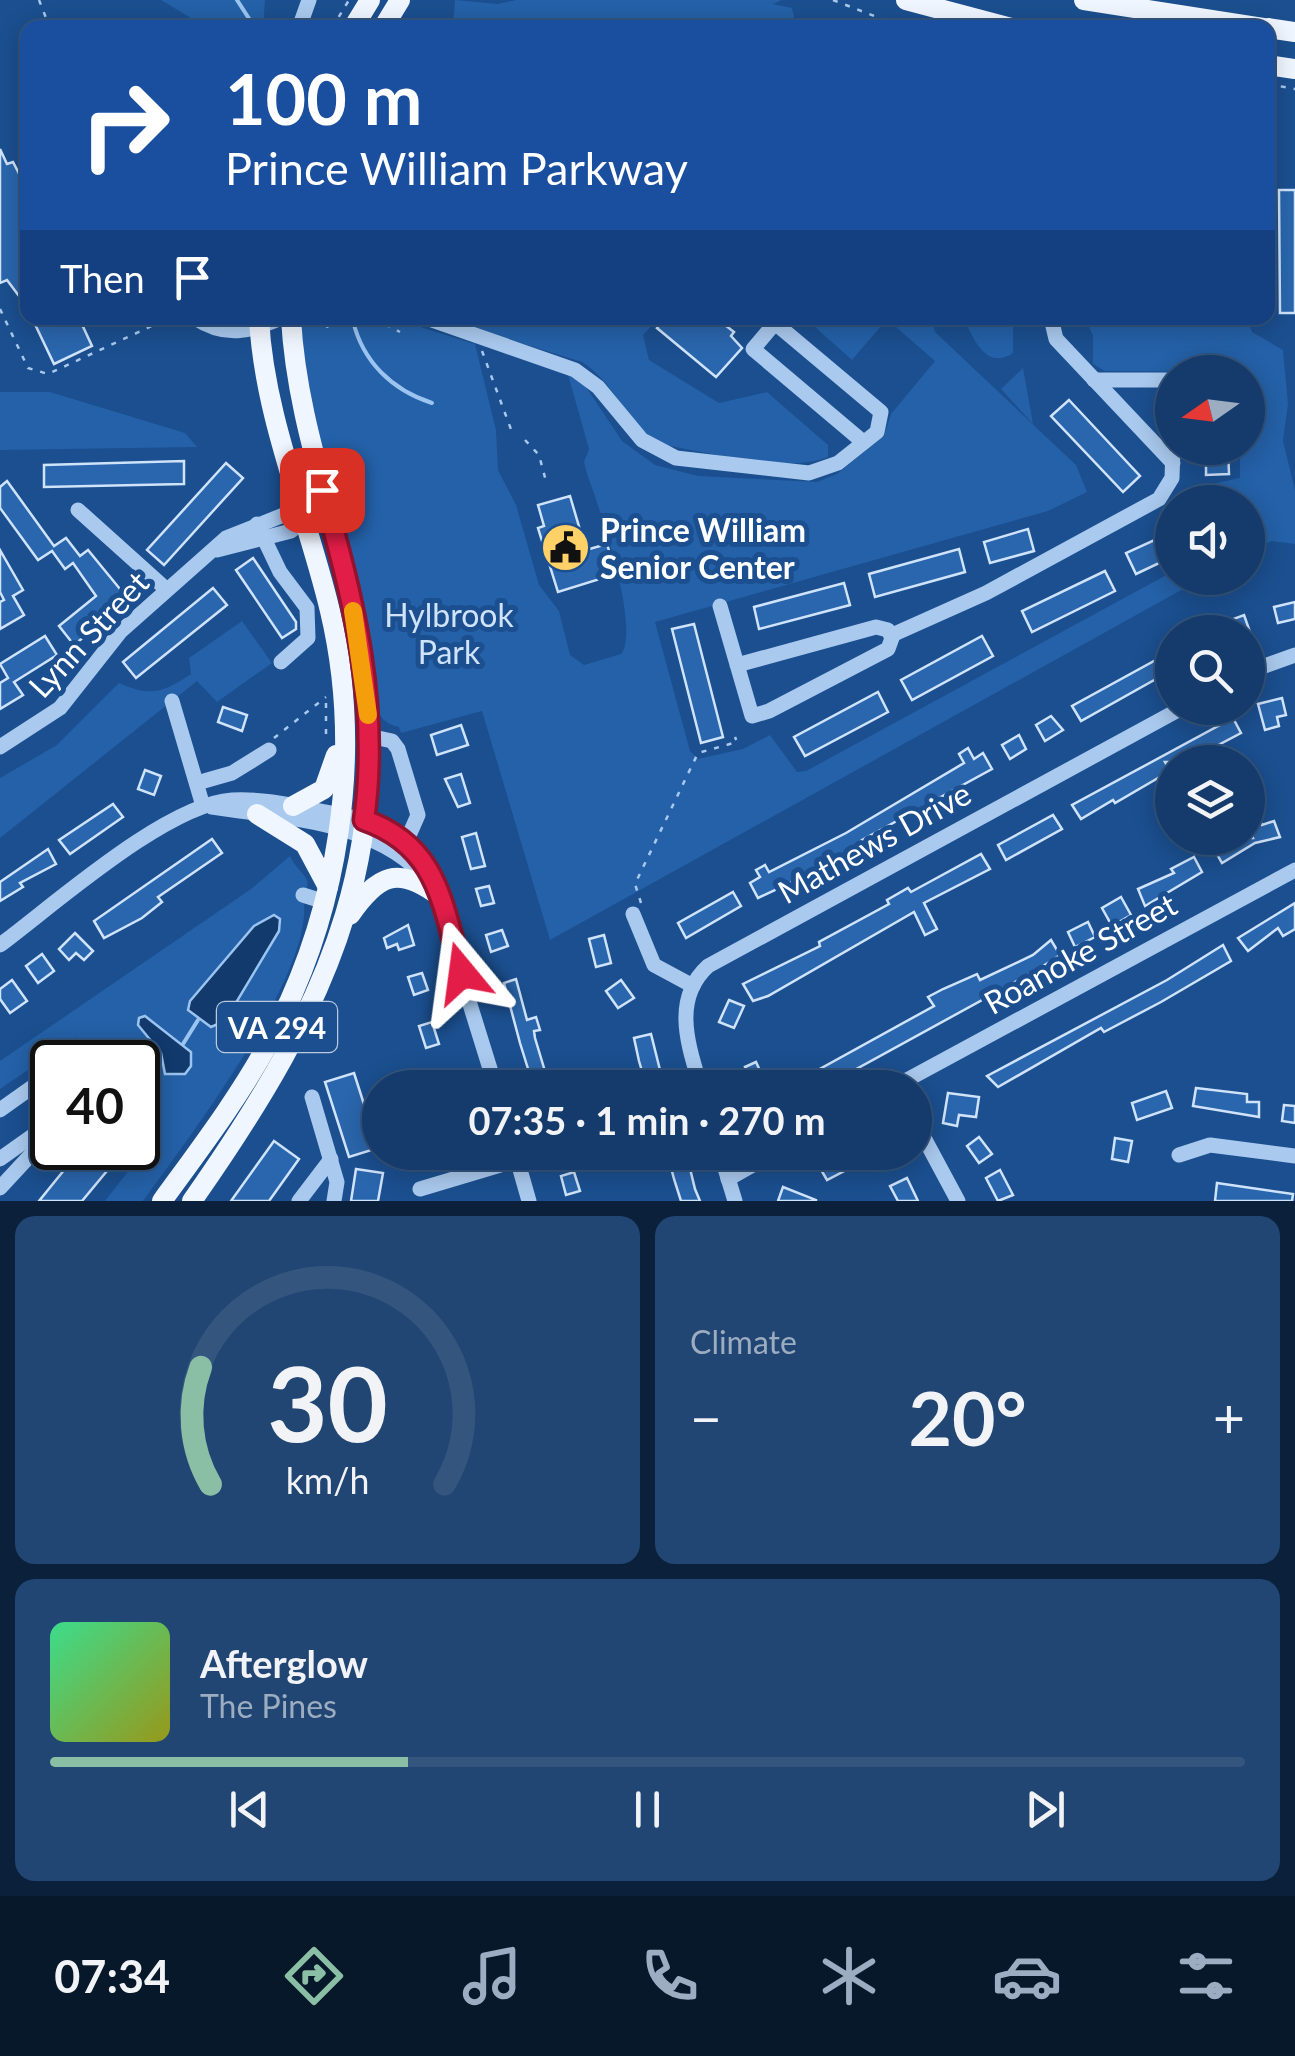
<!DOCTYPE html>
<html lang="en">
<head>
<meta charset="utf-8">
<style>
  :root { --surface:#143b6b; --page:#214673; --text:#f1f3f6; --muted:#9dadc1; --line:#33557e; --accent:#8abfa5 }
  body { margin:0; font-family:Lato,sans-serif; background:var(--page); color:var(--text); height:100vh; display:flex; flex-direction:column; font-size:38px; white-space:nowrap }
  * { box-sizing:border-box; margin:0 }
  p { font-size:32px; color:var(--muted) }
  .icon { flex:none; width:55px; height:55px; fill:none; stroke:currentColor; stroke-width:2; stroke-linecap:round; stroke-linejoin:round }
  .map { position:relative; height:1201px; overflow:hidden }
  .details { display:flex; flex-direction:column; gap:15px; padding:15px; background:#0b203b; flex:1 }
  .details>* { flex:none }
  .top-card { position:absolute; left:20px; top:20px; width:1255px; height:305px; border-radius:20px; box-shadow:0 5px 25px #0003,0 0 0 2px var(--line); background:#1a4fa0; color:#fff; overflow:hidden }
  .needle { width:65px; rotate:256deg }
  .buttons { position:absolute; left:1155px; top:355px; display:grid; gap:20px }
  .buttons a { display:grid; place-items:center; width:110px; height:110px; border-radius:50%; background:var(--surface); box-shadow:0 5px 25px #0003,0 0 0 2px var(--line); font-size:50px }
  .speed { position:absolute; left:30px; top:1040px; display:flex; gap:20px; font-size:50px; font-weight:700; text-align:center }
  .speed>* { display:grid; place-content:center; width:130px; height:130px; border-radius:50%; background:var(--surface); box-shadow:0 5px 25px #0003,0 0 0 2px var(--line); line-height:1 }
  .speed .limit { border:5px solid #111; border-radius:15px; background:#fff; color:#111 }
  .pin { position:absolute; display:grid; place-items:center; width:85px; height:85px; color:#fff; margin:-42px; border-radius:20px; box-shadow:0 5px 15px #0006 }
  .me { position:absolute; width:110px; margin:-55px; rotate:344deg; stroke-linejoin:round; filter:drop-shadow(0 0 8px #0008) }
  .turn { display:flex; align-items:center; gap:35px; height:210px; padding:0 40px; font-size:45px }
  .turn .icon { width:130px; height:130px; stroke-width:2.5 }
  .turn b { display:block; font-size:70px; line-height:85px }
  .then { display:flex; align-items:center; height:95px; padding:0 40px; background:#0003; gap:20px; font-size:38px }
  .big { font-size:75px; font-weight:700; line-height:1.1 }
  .details .card { flex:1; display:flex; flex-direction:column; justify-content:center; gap:15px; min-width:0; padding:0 35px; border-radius:20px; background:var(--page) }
  .details .dial { align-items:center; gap:0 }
  .dial svg { height:260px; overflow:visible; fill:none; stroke:var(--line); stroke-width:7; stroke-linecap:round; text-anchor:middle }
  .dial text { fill:var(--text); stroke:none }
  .song { display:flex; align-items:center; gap:30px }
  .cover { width:120px; height:120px; border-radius:15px; background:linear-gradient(135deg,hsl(150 70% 55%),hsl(60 70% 35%)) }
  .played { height:10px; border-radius:5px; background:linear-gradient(90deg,var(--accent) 30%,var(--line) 30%) }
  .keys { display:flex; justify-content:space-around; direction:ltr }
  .heat { display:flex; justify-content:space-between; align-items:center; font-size:55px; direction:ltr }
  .details .tiles { flex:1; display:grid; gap:15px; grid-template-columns:1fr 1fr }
  .card:last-child { grid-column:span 2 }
  .trip { position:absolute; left:362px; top:1070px; width:570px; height:100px; border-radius:50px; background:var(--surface); box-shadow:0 5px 25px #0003,0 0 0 2px var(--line); font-weight:700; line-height:100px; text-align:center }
  .menu { display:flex; height:160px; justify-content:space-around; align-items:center; background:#08182b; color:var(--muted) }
  .menu .icon { width:70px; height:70px }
  .menu .selected { color:var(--accent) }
  .menu b { font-size:45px; color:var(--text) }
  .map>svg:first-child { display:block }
  .green { fill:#2461a8 }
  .water { fill:#123a6d; stroke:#9cc4f0; stroke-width:2.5 }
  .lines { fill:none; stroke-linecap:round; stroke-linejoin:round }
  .stream { stroke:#9cc4f0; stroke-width:4 }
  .building { fill:#2a66ad; stroke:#cfe3fa; stroke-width:2.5 }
  .path { stroke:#a9c9ee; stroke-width:2.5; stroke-dasharray:5 8; stroke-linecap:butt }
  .minor { stroke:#a9c9ee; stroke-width:15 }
  .major { stroke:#f0f6ff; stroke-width:20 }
  .route-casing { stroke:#92132f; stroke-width:25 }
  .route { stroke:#e11d48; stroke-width:18 }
  .slow { stroke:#f59e0b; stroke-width:18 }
  .labels { text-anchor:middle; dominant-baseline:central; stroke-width:10; stroke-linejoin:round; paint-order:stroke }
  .shield { fill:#1b4f8f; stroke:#bbcadd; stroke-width:2.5 }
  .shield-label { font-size:30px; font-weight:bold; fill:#fff }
  .poi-label { font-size:32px; font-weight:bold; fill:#fff; stroke:#1b4f8f; text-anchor:start }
  .park-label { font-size:32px; fill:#cfe3fa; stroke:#1b4f8f }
  .street-label { font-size:32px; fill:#fff; stroke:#1b4f8f }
</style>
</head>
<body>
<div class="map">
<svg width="1295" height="1201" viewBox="0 0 1295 1201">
  <rect width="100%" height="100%" fill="#1b4f8f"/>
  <g class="green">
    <path d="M161,0H265L263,27H206Z"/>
    <path d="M455,0L498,4L516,0H782L773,4L792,8L796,27H453Z"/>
    <path d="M332,318H391L475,344L496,430L498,470L516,505L539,585L559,611L570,655L584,665L621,654C641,629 599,506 587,474L584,462L589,449L567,371L584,384L622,441L655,465L698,476L817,482L837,474L884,436L891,414L935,361L887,319L852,360L805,318H931L935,332L1076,465L1087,492L1048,511L655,622L690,751L698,759L743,749L770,735L797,772L806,771L1172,572V578H1203L550,940L482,711L401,733L399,727C372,722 376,698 374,676L309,404L300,329L307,323Z"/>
    <path d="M440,318H659L643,335L649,360L719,403L767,392L828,445V457C788,474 707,452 664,445C627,427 616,383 582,362Z"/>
    <path d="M963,318H1013V353C986,371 974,339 963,318Z"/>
    <path d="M1084,318H1247L1252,332L1283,350L1288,404L1283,441L1295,490V544L1271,541L1248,553V502H1211L1208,485L1240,478V448H1248V372L1105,371L1093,364V335Z"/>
    <path d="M1023,368L1033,424L1001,389Z"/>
    <path d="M0,392H50L185,433L197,447L0,450Z"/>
    <path d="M242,621L272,663L217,702L197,681L0,838V778L57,745L119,683C151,697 162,693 191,674L189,658Z"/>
    <path d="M290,856C294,866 304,873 307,880C309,886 303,897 304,903C311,977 189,1138 143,1201H105L148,1146L138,1130V1062H93L76,1037L0,1089V1061L251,889Z"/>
  </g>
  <g class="water">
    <path d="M274,915L280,919L279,931L225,1021L211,1027L188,1010L190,1001L254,926Z"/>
    <path d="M145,1016L191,1052V1066L185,1074H165L161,1053L138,1025L139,1018Z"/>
  </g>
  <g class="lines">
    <g class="stream">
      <path d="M237,0L255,28"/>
      <path d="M353,321C363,362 392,390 432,403"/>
      <path d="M183,1044L198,1020"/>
    </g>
  </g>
  <g class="building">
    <path d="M0,149L7,164L13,162L28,191V308L7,280L0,283Z"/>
    <path d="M1279,190H1295V313H1280Z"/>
    <path d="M32,318H79L92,346L54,364Z"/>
    <path d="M666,318H716L734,332L731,336L742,348L716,377L657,328Z"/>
    <path d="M1069,400L1140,476L1123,492L1051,416Z"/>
    <path d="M1206,448H1228L1229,474L1206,475Z"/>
    <path d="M184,461V484L44,487V465Z"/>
    <path d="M226,463L243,478L164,565L147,550Z"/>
    <path d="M7,481L54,546L66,538L80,556L88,550L129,600L74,645L59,626L96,596L73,563L65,569L52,551L38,560L0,508V487Z"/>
    <path d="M570,496L586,550L607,544L616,574L558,592L538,528L544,526L538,505Z"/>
    <path d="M1028,529L1034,551L990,563L984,542Z"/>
    <path d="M1172,532V557L1136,574L1126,553Z"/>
    <path d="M959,549L965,572L875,597L869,574Z"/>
    <path d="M0,550L23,590L13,596L24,615L0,629V602L4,600L0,592Z"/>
    <path d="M253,558L296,622V629L282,638L236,570Z"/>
    <path d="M1105,571L1115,591L1032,632L1022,611Z"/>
    <path d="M844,583L850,605L759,629L754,607Z"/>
    <path d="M213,588L227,605L136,678L123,662Z"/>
    <path d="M1295,602V619L1278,623L1274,607Z"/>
    <path d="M1244,615L1250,632H1223L1220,624Z"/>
    <path d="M694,624L723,737L701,743L672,629Z"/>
    <path d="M45,636L57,655L14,682L23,695L0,709V683L8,678L0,664Z"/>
    <path d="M982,636L993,656L912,700L901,680Z"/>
    <path d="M1165,655L1172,670L1081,721L1072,706Z"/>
    <path d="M878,692L888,712L805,756L794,737Z"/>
    <path d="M1282,698L1286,715L1277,717L1279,726L1265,730L1258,704Z"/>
    <path d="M223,707L247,715L242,731L218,722Z"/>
    <path d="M1051,716L1063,730L1045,741L1036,725Z"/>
    <path d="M1233,718L1241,733L1186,762H1165L1170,771L1115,803L1113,800L1081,819L1072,805Z"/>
    <path d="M461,725L468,745L437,755L431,735Z"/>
    <path d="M1019,735L1026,749L1010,759L1002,745Z"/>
    <path d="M968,748L974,759L983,753L992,769L862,840L831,864L758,898L750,883L760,877L756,870L765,865L769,872L846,833L964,763L959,754Z"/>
    <path d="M145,770L161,776L154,795L138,789Z"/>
    <path d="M461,774L470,803L458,807L445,779Z"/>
    <path d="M113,804L123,817L70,854L59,840Z"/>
    <path d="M1053,815L1062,829L1006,860L998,845Z"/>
    <path d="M1259,818L1262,825L1274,821L1280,837L1255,843L1222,863L1214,849L1234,838H1253L1248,823Z"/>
    <path d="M476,833L485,866L471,869L462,837Z"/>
    <path d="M212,839L222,853L158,897L162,902L142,918L104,938L94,921Z"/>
    <path d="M48,849L56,864L20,883L23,887L0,901V882Z"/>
    <path d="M981,854L990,869L924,903L937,929L925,935L914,912L768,996L753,1001L743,984L820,946L819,942L889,904L887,900L908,888L911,892Z"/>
    <path d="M1194,857L1202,872L1145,906L1138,889L1174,873L1171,869Z"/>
    <path d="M489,886L494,903L481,906L476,889Z"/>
    <path d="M733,892L741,906L686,938L678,923Z"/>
    <path d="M1121,897L1131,915L1112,926L1102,908Z"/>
    <path d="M1295,903V929L1283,936L1278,928L1248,951L1238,938Z"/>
    <path d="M1088,922L1095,937L1075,947L1068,932Z"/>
    <path d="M408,925L414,945L399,950L397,944L387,948L384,938Z"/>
    <path d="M502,930L508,946L491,952L486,935Z"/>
    <path d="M75,933L93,951L84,960L76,953L69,960L59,949Z"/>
    <path d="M604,935L611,963L596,967L589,939Z"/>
    <path d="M1051,940L1060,955L1037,970L827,1085L818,1070L934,1006L928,997L943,989L977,974L980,980L1033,955Z"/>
    <path d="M1223,945L1231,961L1161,1002L1104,1032L1101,1028L998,1087L987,1076L1167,980Z"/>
    <path d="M42,954L54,971L38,983L26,966Z"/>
    <path d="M422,973L428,990L414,995L408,977Z"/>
    <path d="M516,979L527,1020L536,1017L540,1030L534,1031L535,1038L550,1088H534L520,1043L504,983Z"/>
    <path d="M12,980L27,1001L10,1013L0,999V989Z"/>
    <path d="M621,980L634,998L618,1008L606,991Z"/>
    <path d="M729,1000L744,1006L734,1028L719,1022Z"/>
    <path d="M432,1022L439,1044L426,1048L419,1026Z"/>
    <path d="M651,1034L661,1074L666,1088H647L639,1061L634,1038Z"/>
    <path d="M756,1062L768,1088H754L745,1067Z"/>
    <path d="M449,1070L455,1088H437L433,1075Z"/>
    <path d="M354,1073L378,1148L349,1157L325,1082Z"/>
    <path d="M1196,1088L1247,1094V1102H1259V1117L1193,1106Z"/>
    <path d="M1166,1091L1172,1108L1137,1120L1132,1103Z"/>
    <path d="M948,1093L979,1097L976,1117L959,1115L957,1126L943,1123Z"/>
    <path d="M1284,1105L1295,1106V1123L1282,1121Z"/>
    <path d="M979,1137L992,1154L979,1163L967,1146Z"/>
    <path d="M1115,1138L1132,1141L1128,1162L1112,1159Z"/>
    <path d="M274,1141L299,1159L269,1201H231Z"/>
    <path d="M82,1148H126L82,1201H39Z"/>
    <path d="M686,1152L695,1189L700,1201H681L674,1179L668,1156Z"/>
    <path d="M843,1155L850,1168L827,1180L820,1168Z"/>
    <path d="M356,1169L383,1173L378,1201H351Z"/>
    <path d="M1000,1170L1013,1195L998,1201L986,1178Z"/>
    <path d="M574,1172L580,1191L566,1195L561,1176Z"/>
    <path d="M907,1178L918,1201H898L890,1186Z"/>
    <path d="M1217,1183L1293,1194L1292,1201H1215Z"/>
    <path d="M783,1187L816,1200V1201H778Z"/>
  </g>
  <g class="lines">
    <g class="path">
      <path d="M39,0L50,28"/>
      <path d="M833,0L905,28"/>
      <path d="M332,28L349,0"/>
      <path d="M1268,84L1295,89"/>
      <path d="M0,309L28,368L48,374L169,318"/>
      <path d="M374,318L400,332"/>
      <path d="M326,327L348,318"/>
      <path d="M482,351L512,432"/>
      <path d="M525,440L539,455L547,485"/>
      <path d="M326,703V740"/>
      <path d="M274,738L326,697"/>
      <path d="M641,903L635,884L698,753L737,742L735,737"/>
    </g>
    <g class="minor">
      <path d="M299,28L309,0"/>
      <path d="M195,318C225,338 250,332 281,318"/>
      <path d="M426,318L575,370L598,387L642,440L676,458L809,473L838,463L877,432L881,412L775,323L753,349L862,441"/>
      <path d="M1051,318L1056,339L1173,463"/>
      <path d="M1094,380H1172"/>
      <path d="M78,510L166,589"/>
      <path d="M257,524L280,572L307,608L308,638L281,662"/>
      <path d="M217,550L291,531L305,518"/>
      <path d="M720,606L752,716L769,711L888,649L892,638L888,630L876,627L737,665"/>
      <path d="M892,635L986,593L1159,499L1172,478L1173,448"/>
      <path d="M1248,672L1295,655"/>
      <path d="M172,701L203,806"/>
      <path d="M369,736L392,741L398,749L418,815L407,840"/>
      <path d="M0,747L60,708L120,632L226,538L286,514L305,518L329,512"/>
      <path d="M197,783L232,773L269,750"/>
      <path d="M212,807C287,819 378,820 430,883"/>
      <path d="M303,895L325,902"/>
      <path d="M633,914L654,965L693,986"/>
      <path d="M0,945C55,904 167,804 232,800C265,798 299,807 331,813C370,820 406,829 427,866L496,1088"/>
      <path d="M701,1088C689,1047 671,1000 708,966L1182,708"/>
      <path d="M892,1088L1295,870"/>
      <path d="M312,1097L337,1182L334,1201"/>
      <path d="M0,1110L52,1073"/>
      <path d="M915,1121L958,1201"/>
      <path d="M515,1152L529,1201"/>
      <path d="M720,1152L735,1201"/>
      <path d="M1179,1155L1210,1145L1295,1156"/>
      <path d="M0,1159L52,1122"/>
      <path d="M728,1179L776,1152"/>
      <path d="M0,1188L52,1132"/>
      <path d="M420,1189L517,1160"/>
      <path d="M299,1201L331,1159"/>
    </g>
    <g class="major">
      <path d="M906,0L1011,28"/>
      <path d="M1084,0L1263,28"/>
      <path d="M353,28L370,0"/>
      <path d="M383,28L400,0"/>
      <path d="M1140,28L1174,19"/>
      <path d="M1268,28L1295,32"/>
      <path d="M1268,65L1295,69"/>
      <path d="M293,806L324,789L336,755"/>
      <path d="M257,814L305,844L328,887"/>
      <path d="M350,915C378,875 397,865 439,896"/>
      <path d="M162,1201C199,1150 238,1099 268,1044C339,915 364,755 330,611C307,514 264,418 259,318"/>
      <path d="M192,1201C333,1000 406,843 350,592C329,500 296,413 291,318"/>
    </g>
  </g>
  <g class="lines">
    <defs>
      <path id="route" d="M322,490C354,597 380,708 364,820C439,846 442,905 462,973"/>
    </defs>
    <use href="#route" class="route-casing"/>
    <use href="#route" class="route"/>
    <path class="slow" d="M353,611L368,715"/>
  </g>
  <defs>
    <symbol id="civic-disc" viewBox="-11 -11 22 22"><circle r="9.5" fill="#ffd166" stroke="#1b4f8f"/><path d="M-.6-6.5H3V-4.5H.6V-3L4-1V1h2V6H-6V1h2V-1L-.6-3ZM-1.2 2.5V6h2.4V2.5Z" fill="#111"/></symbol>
  </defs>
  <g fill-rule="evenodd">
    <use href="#civic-disc" x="538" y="520" width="55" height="55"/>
  </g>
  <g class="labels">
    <rect class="shield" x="217" y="1002" width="120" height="50" rx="8"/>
    <g class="shield-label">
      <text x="277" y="1027">VA 294</text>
    </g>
    <g class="poi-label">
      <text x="600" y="529">Prince William<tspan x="600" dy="37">Senior Center</tspan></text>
    </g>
    <g class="park-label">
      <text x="449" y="614">Hylbrook<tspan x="449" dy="37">Park</tspan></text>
    </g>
    <g class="street-label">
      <text transform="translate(88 634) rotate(-47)">Lynn Street</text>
      <text transform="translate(874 842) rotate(-29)">Mathews Drive</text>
      <text transform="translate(1080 953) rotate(-29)">Roanoke Street</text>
    </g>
  </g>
</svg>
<div class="buttons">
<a><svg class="needle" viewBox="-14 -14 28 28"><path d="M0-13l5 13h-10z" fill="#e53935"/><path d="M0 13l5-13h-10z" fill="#9dadc1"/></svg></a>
<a><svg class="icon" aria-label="sound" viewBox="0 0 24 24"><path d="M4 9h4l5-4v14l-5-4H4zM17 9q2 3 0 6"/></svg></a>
<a><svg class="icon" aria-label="search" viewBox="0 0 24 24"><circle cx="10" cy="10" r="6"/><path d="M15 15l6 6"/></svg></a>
<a><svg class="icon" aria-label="layers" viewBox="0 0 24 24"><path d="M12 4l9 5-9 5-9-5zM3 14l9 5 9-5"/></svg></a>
</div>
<div class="speed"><div class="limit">40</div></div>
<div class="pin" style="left:322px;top:490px;background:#d93025"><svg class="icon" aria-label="arrive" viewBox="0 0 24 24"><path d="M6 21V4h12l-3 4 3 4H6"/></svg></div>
<svg class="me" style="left:462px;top:973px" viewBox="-20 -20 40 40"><path d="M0-17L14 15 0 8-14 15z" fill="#e11d48" stroke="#fff" stroke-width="4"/></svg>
<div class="trip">07:35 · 1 min · 270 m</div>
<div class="top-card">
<div class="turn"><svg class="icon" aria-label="right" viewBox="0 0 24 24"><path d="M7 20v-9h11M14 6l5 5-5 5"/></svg><div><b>100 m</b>Prince William Parkway</div></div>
<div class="then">Then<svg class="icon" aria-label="arrive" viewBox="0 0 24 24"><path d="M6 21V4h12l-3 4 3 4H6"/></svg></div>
</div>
</div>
<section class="details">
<div class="tiles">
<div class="card dial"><svg viewBox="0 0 100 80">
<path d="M14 69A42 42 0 1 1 86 69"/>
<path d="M14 69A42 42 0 0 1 11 33" stroke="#8abfa5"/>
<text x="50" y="56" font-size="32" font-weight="700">30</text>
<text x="50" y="72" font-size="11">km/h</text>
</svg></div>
<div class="card"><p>Climate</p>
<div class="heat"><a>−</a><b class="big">20°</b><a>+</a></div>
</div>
<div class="card">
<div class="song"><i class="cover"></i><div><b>Afterglow</b><p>The Pines</p></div></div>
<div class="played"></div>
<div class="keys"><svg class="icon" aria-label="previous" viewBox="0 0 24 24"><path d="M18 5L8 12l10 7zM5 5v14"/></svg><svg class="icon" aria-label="pause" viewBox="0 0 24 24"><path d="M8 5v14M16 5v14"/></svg><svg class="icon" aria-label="next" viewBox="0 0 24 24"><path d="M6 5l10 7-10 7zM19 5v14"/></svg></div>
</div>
</div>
</section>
<nav class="menu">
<b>07:34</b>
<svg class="icon selected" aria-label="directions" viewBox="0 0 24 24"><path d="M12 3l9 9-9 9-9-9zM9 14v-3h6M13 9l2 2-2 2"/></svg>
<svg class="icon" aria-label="music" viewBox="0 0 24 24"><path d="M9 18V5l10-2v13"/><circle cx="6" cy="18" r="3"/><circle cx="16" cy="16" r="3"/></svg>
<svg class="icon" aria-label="phone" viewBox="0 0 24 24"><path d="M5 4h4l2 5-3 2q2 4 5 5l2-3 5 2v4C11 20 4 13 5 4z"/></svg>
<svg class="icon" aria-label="climate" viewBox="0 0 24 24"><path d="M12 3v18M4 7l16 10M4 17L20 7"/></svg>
<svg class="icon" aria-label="car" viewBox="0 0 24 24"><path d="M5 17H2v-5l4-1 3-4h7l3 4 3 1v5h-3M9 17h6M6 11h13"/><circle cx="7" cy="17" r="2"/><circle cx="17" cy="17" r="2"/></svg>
<svg class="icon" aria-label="filters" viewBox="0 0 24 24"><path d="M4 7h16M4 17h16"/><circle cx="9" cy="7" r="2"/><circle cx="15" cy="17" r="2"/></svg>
</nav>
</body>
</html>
